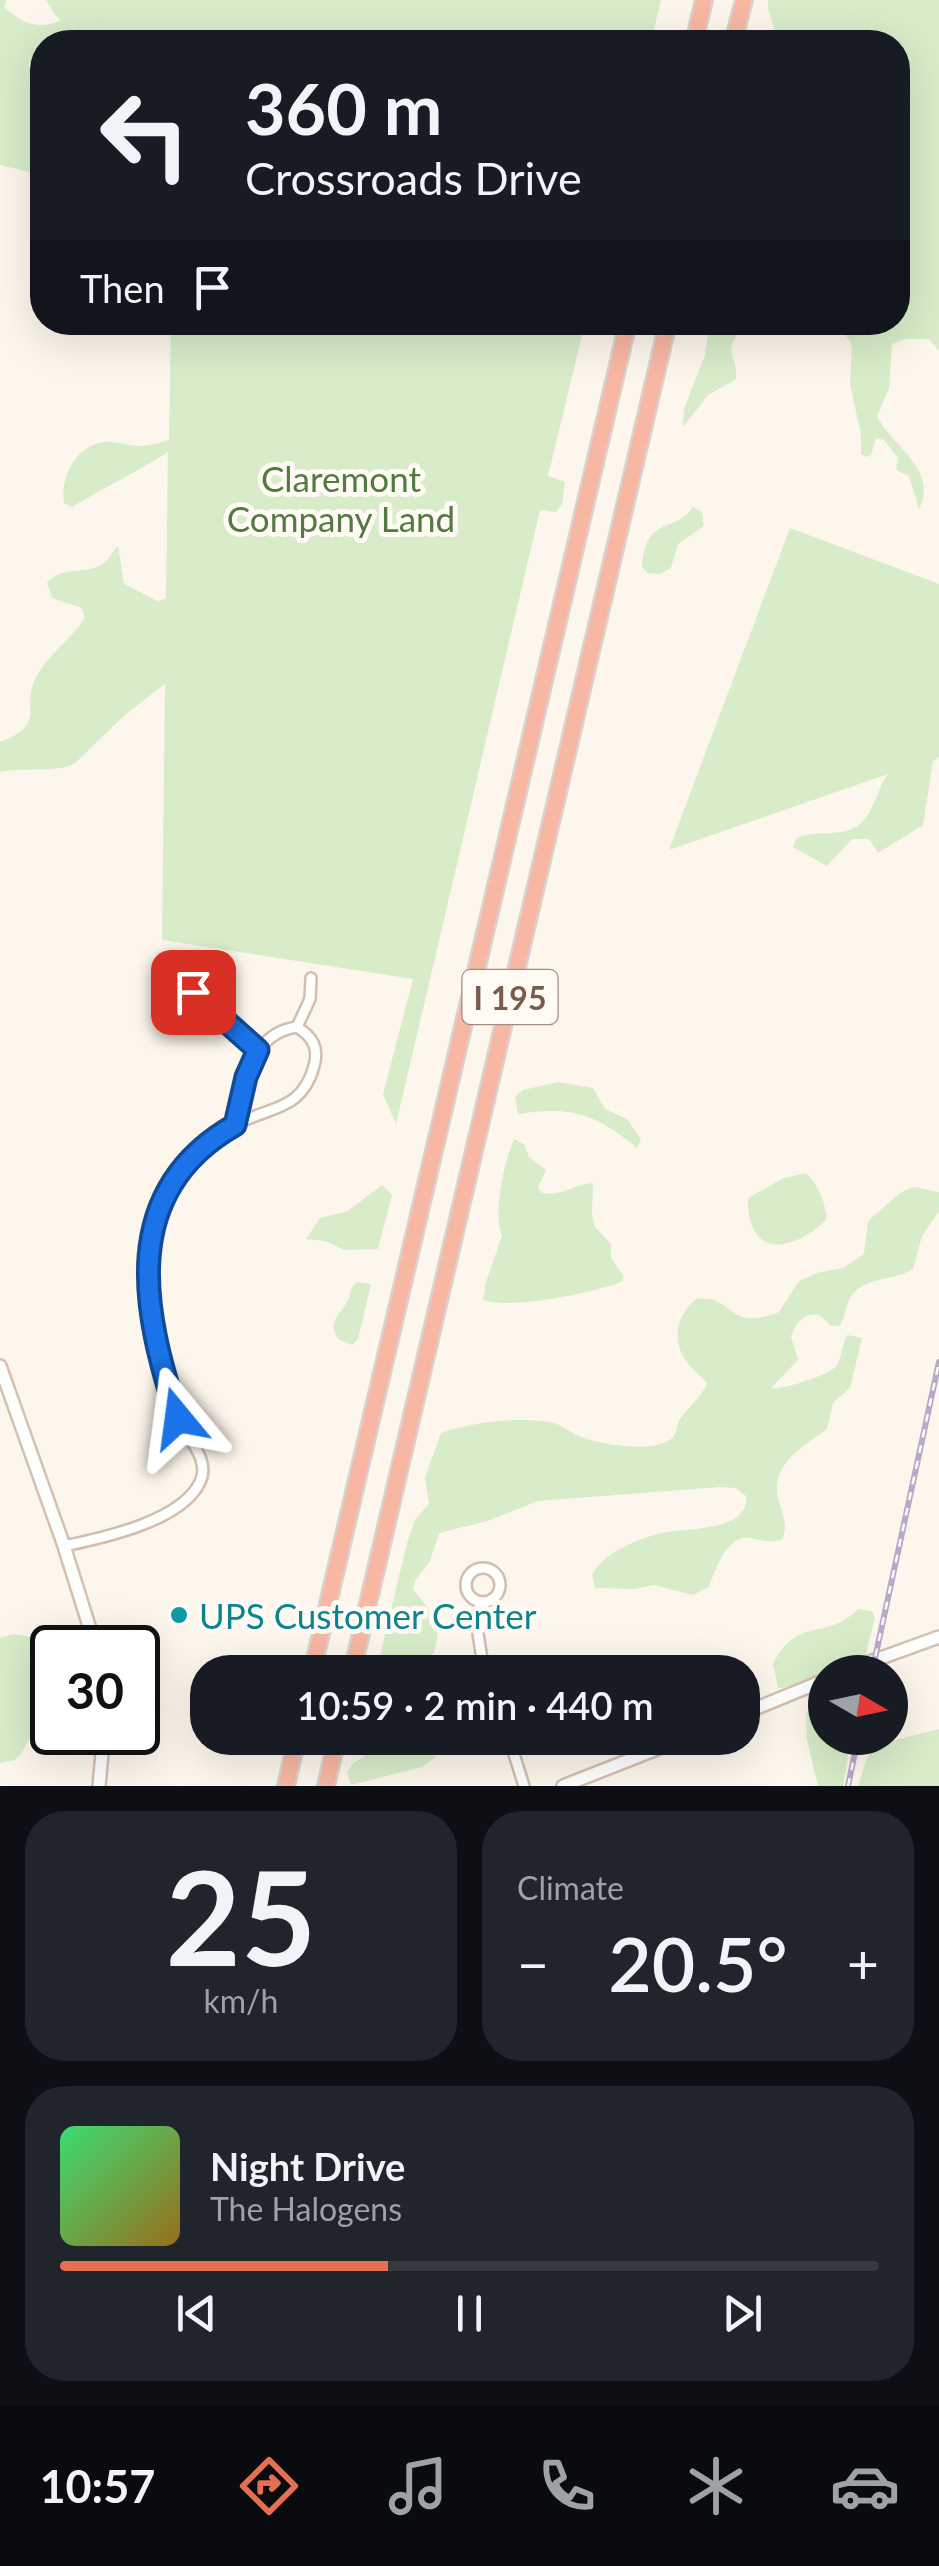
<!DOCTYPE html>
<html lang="en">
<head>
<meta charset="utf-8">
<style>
  :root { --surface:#171b24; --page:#20242c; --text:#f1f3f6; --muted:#9ea1a6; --line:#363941; --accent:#e76f51 }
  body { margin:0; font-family:Lato,sans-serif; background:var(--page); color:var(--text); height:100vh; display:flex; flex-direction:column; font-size:38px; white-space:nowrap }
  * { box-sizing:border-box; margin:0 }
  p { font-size:32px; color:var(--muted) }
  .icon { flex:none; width:55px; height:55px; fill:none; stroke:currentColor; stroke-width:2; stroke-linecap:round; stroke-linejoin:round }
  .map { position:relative; height:1786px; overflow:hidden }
  .details { display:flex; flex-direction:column; gap:25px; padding:25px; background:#0d0f14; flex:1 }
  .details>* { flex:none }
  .top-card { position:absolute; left:30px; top:30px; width:880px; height:305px; border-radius:40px; box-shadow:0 10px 40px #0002; background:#171b24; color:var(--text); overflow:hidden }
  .needle { width:65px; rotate:99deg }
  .tools { position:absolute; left:808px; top:1655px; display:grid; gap:20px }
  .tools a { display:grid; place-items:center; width:100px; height:100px; border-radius:50%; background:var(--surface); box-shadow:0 10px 40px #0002; font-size:50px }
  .speed { position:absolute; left:30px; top:1625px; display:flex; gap:20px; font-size:50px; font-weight:700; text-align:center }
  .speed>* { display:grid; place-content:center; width:130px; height:130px; border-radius:50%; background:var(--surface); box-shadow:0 10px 40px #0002; line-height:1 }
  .speed .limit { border:5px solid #111; border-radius:15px; background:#fff; color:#111 }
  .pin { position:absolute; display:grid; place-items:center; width:85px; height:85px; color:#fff; margin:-42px; border-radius:20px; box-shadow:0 5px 15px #0006 }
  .me { position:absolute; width:110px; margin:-55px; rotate:344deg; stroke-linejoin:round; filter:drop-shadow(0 0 8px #0008) }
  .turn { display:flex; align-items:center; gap:35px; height:210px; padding:0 50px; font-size:45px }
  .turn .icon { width:130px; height:130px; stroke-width:2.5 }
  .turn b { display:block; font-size:70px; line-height:85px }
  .then { display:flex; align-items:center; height:95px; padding:0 50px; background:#0003; gap:20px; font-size:38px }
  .big { font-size:75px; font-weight:600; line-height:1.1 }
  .details .card { flex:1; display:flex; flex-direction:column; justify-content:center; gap:15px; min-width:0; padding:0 35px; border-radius:40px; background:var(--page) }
  .details .dial { align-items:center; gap:0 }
  .dial b { font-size:130px; line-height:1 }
  .song { display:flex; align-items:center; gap:30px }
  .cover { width:120px; height:120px; border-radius:15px; background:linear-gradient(135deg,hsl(140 70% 55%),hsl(40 70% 35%)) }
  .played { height:10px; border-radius:5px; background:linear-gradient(90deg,var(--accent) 40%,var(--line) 40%) }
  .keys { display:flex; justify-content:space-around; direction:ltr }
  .heat { display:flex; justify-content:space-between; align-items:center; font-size:55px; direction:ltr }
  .details .tiles { flex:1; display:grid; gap:25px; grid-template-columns:1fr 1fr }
  .card:last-child { grid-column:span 2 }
  .trip { position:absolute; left:190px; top:1655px; width:570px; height:100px; border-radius:40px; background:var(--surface); box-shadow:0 10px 40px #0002; font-weight:600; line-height:100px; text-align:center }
  .menu { display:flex; height:160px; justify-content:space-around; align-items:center; background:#090b0e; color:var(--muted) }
  .menu .icon { width:70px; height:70px }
  .menu .active { color:var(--accent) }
  .menu b { font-size:45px; color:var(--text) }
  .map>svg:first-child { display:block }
  .green { fill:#d8ecc9 }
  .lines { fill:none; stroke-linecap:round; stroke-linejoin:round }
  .street-casing { stroke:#d1beb0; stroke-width:14 }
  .secondary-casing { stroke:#d6c0b0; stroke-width:16 }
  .highway-casing { stroke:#dad1cd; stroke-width:20 }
  .street { stroke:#fff; stroke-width:9 }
  .secondary { stroke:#fff; stroke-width:11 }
  .highway { stroke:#f7b7a3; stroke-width:15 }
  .rail-casing { stroke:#b9a8c9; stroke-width:6 }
  .rail { stroke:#fffaf3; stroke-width:2.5; stroke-dasharray:8; stroke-linecap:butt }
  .route-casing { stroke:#114b97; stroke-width:25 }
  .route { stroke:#1a73e8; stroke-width:18 }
  .culture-dot { fill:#0f9aa8; stroke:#fffaf3; stroke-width:4 }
  .labels { text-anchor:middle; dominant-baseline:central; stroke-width:10; stroke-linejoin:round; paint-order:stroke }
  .shield { fill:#fffaf3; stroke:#a28b7f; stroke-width:2.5 }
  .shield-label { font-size:32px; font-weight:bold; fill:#7a5c4d }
  .park-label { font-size:35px; fill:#537a41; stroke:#fffaf3 }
  .culture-label { font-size:35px; fill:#0d838f; stroke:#fffaf3; text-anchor:start }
</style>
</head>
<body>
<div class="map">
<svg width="939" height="1786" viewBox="0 0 939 1786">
  <rect width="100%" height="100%" fill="#fdf6ec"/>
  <g class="green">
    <path d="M0,0H7L4,7C22,23 39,31 61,20L54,14L46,0H661L651,42H72L73,25L70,42H42V54L28,64L29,68L42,63V175L0,165Z"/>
    <path d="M768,0H939V351L929,339H905L892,344L889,388L877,416C892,447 939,469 919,509L909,476L896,470L898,458L884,440L876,438L871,455L866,457L861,454V435L850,384L852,345L837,323L898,322V42H774C778,25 766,16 768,0Z"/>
    <path d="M171,323H585L548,476L565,482L562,504L556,512L540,510L396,1124L383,1094L413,979L162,940L165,684L126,714L74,764C54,773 23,767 0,772V742C51,723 17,706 39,672C51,653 76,634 85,617L82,608L52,598L47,583C62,565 84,575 101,565C108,561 112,552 118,546L124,584L157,601L166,599L168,452C138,471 104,488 72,507L64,503C60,478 75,446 104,442C114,441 126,445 137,446C148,446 158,443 169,440Z"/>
    <path d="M710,323H743L742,329C720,354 739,354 736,379L708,395L683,427L684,409L705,355Z"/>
    <path d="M693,507L702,512L704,526L678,544L671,568L660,574L647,573L642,566C647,513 673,536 693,507Z"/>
    <path d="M790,528L939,584V757L933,761L923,825L878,853L869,839H852L827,866L793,847L796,839C816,827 845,841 863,821C875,808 878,787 888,774L669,850Z"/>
    <path d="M558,1082L593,1088L605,1109L627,1119L641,1139L637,1148C595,1113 571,1106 518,1114L515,1097L523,1090Z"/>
    <path d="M514,1139L524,1144L529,1157L546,1170L538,1187L542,1193C562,1197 574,1184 593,1183L592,1214L595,1227L611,1244V1258L623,1275V1281C594,1293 511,1310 483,1300L486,1282L502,1236C492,1214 505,1160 514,1139Z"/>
    <path d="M806,1173C817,1183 827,1205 826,1220C791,1253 747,1259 748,1198L784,1178Z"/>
    <path d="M382,1185L392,1195L378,1249L344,1250L325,1241L306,1239L320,1218L348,1211Z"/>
    <path d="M914,1187L939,1192V1211L922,1236L913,1269C895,1281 867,1276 852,1295C845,1304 846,1317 839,1326H831L820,1315C804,1312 796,1322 791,1336L798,1360L771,1388C779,1391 831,1375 837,1365C842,1357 842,1344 847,1335L862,1338L850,1388L833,1403L827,1429C804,1447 770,1463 778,1499C782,1513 788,1524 783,1539C771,1544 762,1540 750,1538C726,1535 716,1569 709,1587L693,1595L654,1585L635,1589L595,1588L592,1575C603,1552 642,1537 667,1532C690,1528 749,1531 746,1496L736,1488L720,1487L538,1501L487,1521L439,1533L430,1561L415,1581L413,1589C432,1616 444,1614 434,1653L410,1672H376L407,1543L415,1520L429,1504L425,1477L441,1433C473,1422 516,1417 549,1422C563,1424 571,1434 584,1438C606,1445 647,1452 668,1441C678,1436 675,1429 679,1421C687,1408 700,1399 707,1384C703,1376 696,1373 690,1366C671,1344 674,1318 696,1299C735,1294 726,1333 779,1312L799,1281L817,1273L843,1268L864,1254L868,1221L900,1193Z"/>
    <path d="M357,1282L371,1284L358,1339L352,1345L338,1339C326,1319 342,1315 349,1298C355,1282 345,1295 357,1282Z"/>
    <path d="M858,1609L872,1611L875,1618L865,1658C849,1664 790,1689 778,1688L773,1664C799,1614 826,1642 858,1609Z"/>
    <path d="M13,1634L39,1638L52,1648V1699L21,1754L15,1760L0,1763V1638Z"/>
    <path d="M806,1712L825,1717V1738H851L843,1786H818L807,1740Z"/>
    <path d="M939,1729V1786H858L871,1746Z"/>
    <path d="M371,1738H403L415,1748L436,1757L422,1767L351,1785L347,1773L352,1764L372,1751L374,1743Z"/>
  </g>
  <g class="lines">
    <defs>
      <g id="street">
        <path d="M193,992L258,1050"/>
        <path d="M297,1027L310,999L311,978"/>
        <path d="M64,1546C103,1538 182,1521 200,1482C211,1460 187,1438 179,1419C166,1392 161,1359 156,1330C145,1267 140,1222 183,1170C199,1151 214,1137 235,1125C243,1086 250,1033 297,1027C313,1037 319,1048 314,1066C302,1111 270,1106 235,1125"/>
        <circle cx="483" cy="1585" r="17"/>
        <path d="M481,1602L477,1627L484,1672"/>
        <path d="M509,1738L524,1786"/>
      </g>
      <g id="secondary">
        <path d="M0,1366L64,1546L96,1648"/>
        <path d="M842,1672L939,1637"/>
        <path d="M742,1714L825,1680"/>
        <path d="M99,1786L104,1732"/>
        <path d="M563,1786L685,1738"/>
      </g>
      <g id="highway">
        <path d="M694,42L704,0"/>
        <path d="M733,42L744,0"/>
        <path d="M312,1672L628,322"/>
        <path d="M352,1672L668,322"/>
        <path d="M286,1786L297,1738"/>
        <path d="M326,1786L337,1738"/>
      </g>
    </defs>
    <use href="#street" class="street-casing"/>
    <use href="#secondary" class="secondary-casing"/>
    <use href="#highway" class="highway-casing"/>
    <use href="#street" class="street"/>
    <use href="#secondary" class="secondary"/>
    <use href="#highway" class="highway"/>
    <defs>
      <g id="rail">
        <path d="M872,1672L939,1362"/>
        <path d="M848,1786L858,1738"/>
      </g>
    </defs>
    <use href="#rail" class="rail-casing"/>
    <use href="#rail" class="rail"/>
  </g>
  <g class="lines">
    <defs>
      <path id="route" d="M178,1418C142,1310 118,1192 235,1125L246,1077L258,1050L193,992"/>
    </defs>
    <use href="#route" class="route-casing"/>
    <use href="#route" class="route"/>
  </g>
  <circle class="culture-dot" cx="179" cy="1615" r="10"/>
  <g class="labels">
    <rect class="shield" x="462.5" y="970" width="95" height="54" rx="8"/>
    <g class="shield-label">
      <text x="510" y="997">I 195</text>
    </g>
    <g class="park-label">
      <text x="341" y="478">Claremont<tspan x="341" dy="40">Company Land</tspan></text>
    </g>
    <g class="culture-label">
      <text x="199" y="1615">UPS Customer Center</text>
    </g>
  </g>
</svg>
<div class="tools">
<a><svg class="needle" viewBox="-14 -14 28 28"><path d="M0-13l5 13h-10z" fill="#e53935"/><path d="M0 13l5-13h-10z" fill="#9ea1a6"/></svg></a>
</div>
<div class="speed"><div class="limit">30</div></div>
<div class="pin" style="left:193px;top:992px;background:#d93025"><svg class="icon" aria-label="arrive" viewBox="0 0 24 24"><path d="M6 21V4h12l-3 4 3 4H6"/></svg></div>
<svg class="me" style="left:178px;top:1418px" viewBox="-20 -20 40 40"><path d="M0-17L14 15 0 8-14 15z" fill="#1a73e8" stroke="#fff" stroke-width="4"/></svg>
<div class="trip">10:59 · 2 min · 440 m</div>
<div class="top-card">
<div class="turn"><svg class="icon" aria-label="left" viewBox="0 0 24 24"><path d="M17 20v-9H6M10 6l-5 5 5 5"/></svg><div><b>360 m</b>Crossroads Drive</div></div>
<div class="then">Then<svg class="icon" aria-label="arrive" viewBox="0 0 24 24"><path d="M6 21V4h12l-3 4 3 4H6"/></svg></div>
</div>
</div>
<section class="details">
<div class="tiles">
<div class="card dial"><b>25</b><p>km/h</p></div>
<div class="card"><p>Climate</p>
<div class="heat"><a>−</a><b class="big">20.5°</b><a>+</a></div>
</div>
<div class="card">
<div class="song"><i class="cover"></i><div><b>Night Drive</b><p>The Halogens</p></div></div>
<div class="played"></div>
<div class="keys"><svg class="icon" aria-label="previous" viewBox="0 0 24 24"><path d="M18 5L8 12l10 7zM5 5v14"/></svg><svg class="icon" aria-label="pause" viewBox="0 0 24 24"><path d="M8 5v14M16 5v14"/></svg><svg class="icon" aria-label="next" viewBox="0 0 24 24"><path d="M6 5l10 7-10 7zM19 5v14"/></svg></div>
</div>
</div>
</section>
<nav class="menu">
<b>10:57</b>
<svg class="icon active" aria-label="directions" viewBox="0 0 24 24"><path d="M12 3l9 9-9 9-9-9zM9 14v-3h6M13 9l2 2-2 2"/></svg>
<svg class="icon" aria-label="music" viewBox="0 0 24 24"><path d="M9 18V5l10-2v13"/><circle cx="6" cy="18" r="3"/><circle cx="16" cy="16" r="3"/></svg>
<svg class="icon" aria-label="phone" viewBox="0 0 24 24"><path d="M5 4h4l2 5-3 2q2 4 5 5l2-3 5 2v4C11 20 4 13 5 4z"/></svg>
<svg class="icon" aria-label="climate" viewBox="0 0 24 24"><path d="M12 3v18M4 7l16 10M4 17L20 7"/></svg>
<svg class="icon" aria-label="car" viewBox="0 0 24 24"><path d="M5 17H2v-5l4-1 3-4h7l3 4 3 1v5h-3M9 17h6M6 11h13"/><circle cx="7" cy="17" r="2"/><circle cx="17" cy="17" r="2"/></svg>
</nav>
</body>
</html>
